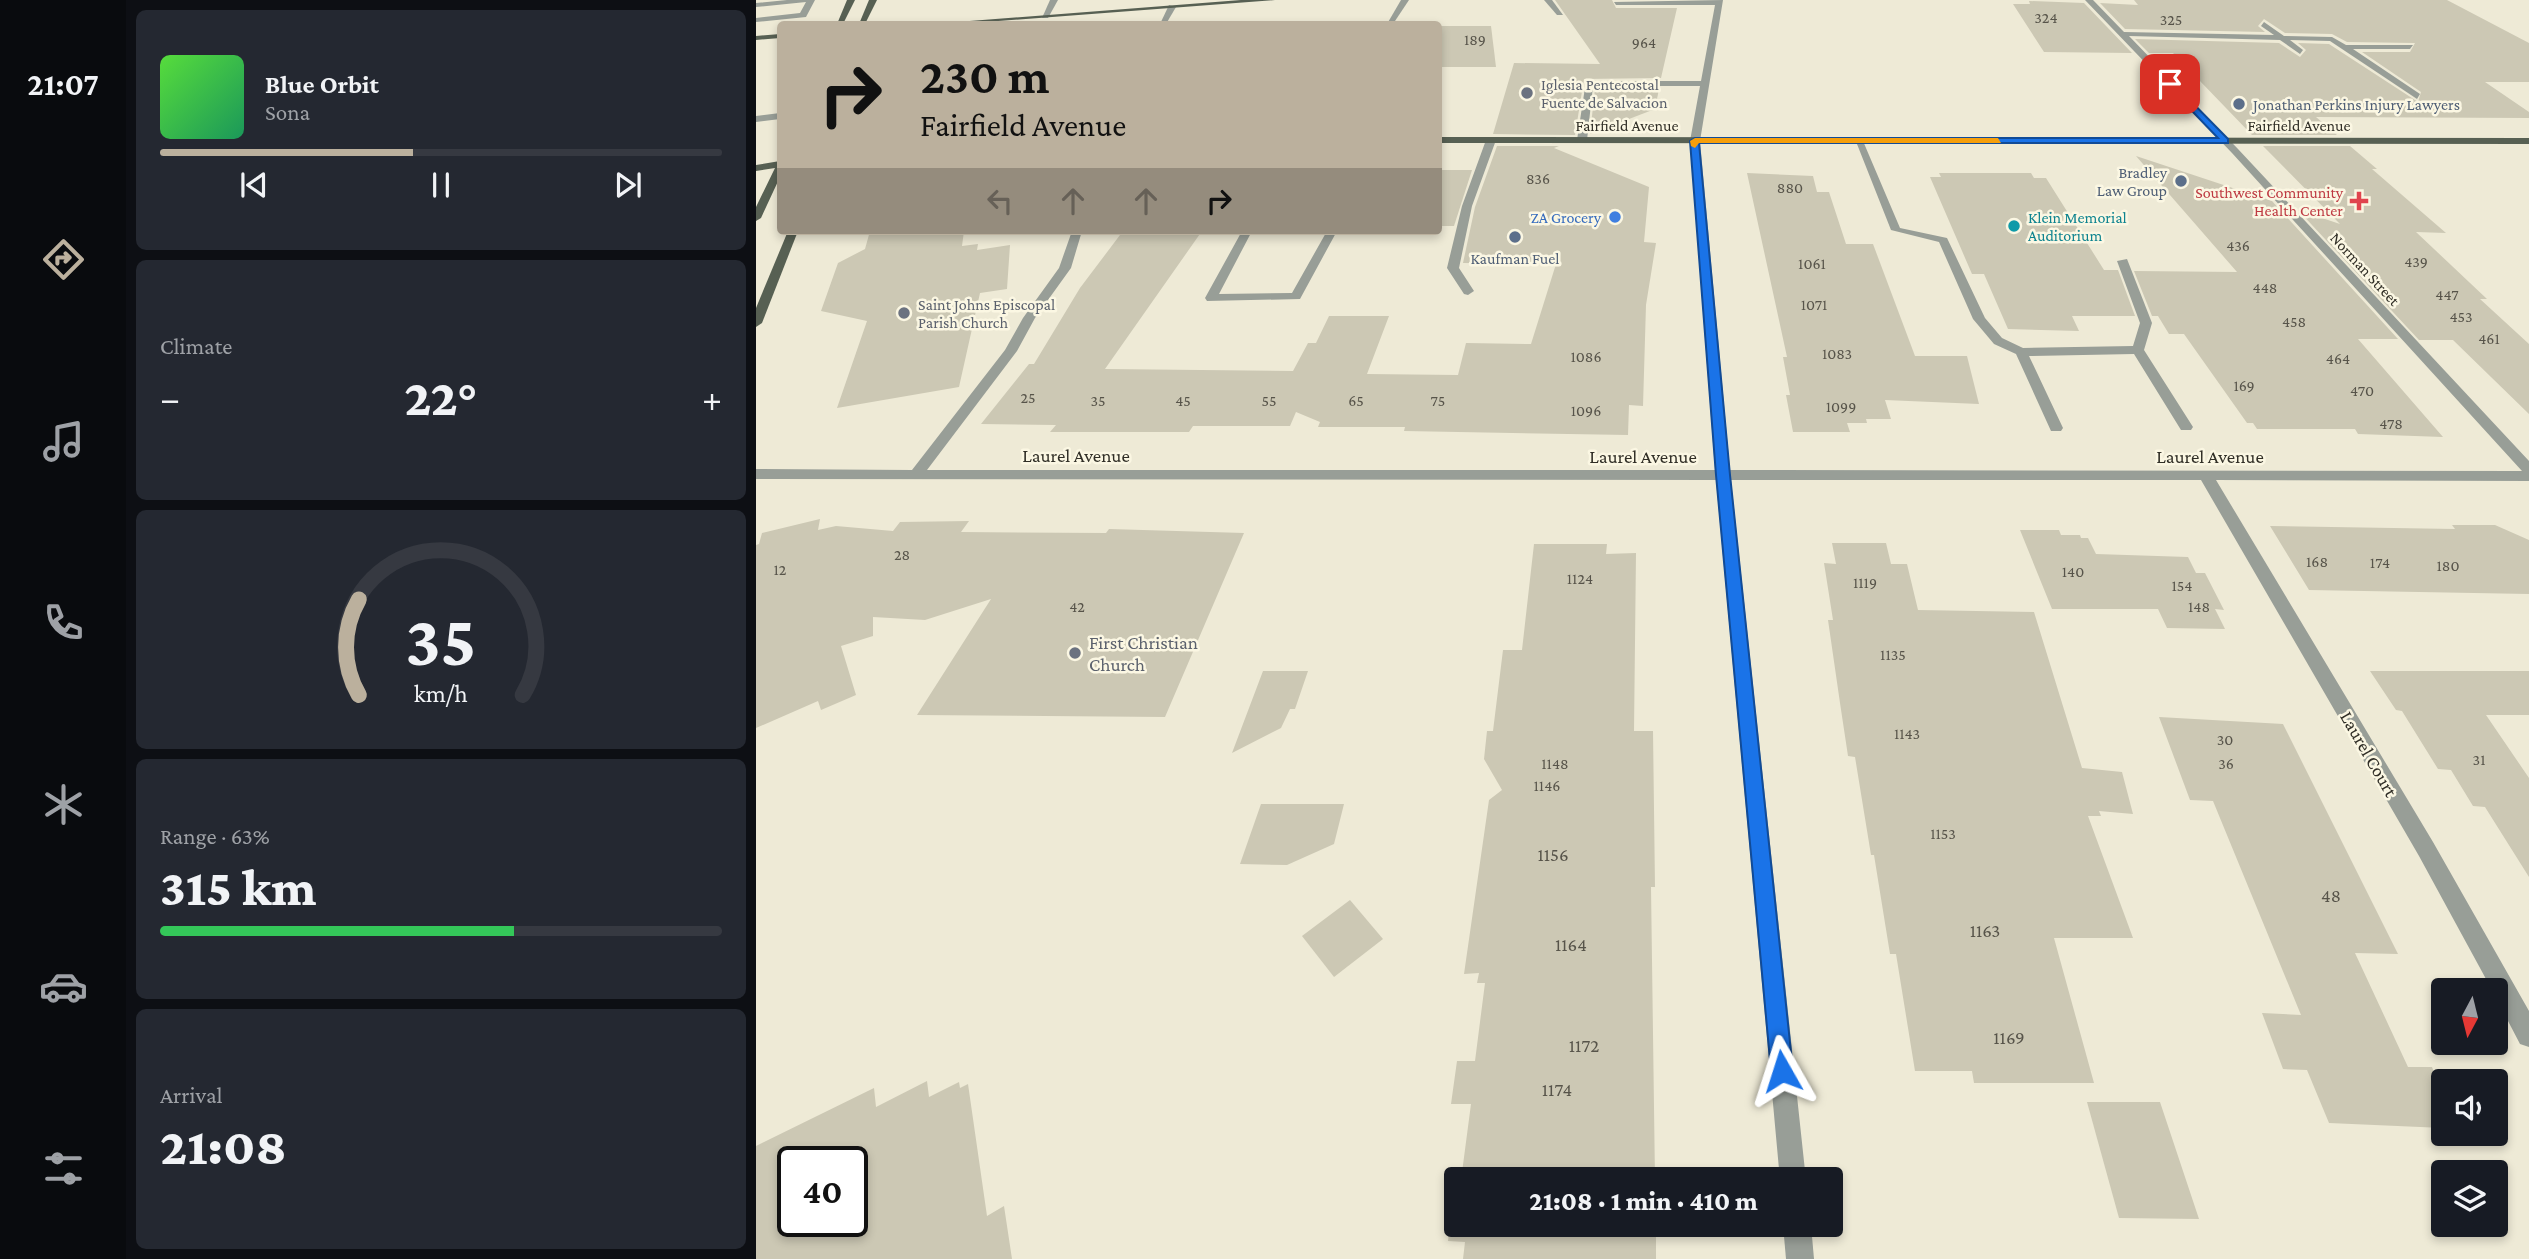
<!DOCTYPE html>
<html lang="en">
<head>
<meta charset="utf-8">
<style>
  :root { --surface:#171b24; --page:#242831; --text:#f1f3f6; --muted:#9ea1a6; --line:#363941; --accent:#bbb09d }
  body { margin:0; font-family:"Crimson Pro",serif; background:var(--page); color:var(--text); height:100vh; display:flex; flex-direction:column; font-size:26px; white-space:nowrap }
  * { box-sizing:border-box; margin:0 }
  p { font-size:23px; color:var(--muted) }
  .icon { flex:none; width:38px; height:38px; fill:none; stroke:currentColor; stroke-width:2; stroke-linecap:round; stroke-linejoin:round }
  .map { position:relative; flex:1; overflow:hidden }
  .drawer { display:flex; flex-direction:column; gap:10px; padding:10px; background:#0d0f14; width:630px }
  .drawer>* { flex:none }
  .guide { position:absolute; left:21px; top:21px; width:665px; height:214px; border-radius:7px; box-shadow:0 4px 10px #0003; background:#bbb09d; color:#111; overflow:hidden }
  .needle { width:46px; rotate:187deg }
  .tools { position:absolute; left:1675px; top:978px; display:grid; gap:14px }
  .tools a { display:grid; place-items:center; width:77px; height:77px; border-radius:7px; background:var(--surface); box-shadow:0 4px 10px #0003; font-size:35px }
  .speed { position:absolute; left:21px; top:1146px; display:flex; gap:14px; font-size:35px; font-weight:700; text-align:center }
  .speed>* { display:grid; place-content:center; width:91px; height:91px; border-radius:50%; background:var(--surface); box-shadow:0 4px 10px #0003; line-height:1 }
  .speed .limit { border:4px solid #111; border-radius:10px; background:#fff; color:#111 }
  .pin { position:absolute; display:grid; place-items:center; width:60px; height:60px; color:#fff; margin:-30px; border-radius:14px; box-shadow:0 4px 10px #0006 }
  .me { position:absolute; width:77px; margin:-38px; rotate:354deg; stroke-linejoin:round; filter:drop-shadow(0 0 5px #0008) }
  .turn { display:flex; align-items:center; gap:24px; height:147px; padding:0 28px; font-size:32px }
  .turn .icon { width:91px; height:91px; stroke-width:2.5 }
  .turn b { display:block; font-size:49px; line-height:60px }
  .lanes { display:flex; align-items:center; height:66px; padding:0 28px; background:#0003; justify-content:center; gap:35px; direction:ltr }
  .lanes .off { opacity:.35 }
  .big { font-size:52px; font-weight:800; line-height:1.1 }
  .drawer .tile { flex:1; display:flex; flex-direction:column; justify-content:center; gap:10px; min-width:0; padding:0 24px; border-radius:10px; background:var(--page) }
  .drawer .dial { align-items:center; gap:0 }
  .dial svg { height:182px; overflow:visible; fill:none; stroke:var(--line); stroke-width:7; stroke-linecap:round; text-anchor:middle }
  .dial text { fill:var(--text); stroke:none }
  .song { display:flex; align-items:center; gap:21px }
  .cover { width:84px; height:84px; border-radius:10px; background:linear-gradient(135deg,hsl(110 70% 55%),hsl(150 70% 35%)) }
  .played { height:7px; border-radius:4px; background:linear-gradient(90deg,var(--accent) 45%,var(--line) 45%) }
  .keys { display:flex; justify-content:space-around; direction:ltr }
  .heat { display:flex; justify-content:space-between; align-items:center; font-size:38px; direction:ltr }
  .charge { height:10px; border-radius:5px; background:linear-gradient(90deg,#34c759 63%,var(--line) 0) }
  .trip { position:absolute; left:688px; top:1167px; width:399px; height:70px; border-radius:7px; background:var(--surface); box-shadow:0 4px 10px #0003; font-weight:800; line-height:70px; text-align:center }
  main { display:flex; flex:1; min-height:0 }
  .dock { display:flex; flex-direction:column; width:126px; justify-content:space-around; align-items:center; background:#090b0e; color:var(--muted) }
  .dock .icon { width:49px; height:49px }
  .dock .selected { color:var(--accent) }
  .dock b { font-size:32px; color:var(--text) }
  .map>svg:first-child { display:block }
  .building { fill:#ccc8b4; fill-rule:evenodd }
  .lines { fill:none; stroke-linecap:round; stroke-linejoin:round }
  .minor { fill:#989e97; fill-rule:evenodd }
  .major { fill:#576053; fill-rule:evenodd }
  .route { fill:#1a73e8; stroke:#114b97; stroke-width:2 }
  .slow { fill:#f59e0b }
  .worship-dot { fill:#6b7280; stroke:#fbf7e3; stroke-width:2.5 }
  .service-dot { fill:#5c6f8a; stroke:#fbf7e3; stroke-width:2.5 }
  .health-dot { fill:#e0444e; stroke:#fbf7e3; stroke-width:2.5 }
  .shop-dot { fill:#3f7fe0; stroke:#fbf7e3; stroke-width:2.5 }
  .culture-dot { fill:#0f9aa8; stroke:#fbf7e3; stroke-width:2.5 }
  .labels { text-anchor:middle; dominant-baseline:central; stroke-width:5; stroke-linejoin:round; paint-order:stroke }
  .number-label { font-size:16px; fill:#57544a }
  .far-worship-label { font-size:16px; fill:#5b616d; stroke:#fbf7e3; text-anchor:start }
  .far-service-label { font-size:16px; fill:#4e5e75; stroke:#fbf7e3; text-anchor:start }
  .far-street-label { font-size:16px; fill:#302e26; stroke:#fbf7e3 }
  .far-health-label { font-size:16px; fill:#be3a42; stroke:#fbf7e3; text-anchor:end }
  .far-shop-label { font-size:16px; fill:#366cbe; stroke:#fbf7e3; text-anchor:end }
  .far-culture-label { font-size:16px; fill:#0d838f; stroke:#fbf7e3; text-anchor:start }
  .street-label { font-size:19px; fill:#302e26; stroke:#fbf7e3 }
  .worship-label { font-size:19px; fill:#5b616d; stroke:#fbf7e3; text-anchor:start }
  .near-number-label { font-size:19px; fill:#57544a }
</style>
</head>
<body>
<main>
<nav class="dock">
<b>21:07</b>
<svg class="icon selected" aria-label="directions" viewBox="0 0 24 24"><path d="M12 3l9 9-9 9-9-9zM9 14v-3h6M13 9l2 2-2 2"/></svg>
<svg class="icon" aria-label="music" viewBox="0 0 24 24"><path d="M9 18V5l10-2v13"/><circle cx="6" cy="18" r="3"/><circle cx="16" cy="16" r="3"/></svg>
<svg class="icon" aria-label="phone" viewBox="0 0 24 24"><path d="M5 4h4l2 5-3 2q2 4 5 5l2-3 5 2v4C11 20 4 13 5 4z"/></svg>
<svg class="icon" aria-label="climate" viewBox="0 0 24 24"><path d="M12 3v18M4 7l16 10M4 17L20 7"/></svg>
<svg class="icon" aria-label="car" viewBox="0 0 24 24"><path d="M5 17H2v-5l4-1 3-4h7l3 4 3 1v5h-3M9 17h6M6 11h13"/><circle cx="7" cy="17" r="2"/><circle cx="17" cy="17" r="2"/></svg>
<svg class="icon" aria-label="filters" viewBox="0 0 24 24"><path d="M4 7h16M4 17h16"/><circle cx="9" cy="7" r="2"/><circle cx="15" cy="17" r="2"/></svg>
</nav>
<section class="drawer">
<div class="tile">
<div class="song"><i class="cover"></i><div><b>Blue Orbit</b><p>Sona</p></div></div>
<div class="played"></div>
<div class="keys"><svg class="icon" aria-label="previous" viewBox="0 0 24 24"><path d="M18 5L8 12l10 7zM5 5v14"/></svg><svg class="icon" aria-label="pause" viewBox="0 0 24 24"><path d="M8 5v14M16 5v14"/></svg><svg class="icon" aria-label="next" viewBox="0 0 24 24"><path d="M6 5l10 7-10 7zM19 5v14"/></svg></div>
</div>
<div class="tile"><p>Climate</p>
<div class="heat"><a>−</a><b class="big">22°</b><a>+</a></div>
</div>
<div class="tile dial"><svg viewBox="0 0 100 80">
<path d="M14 69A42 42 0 1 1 86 69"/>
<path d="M14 69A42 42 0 0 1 14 27" stroke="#bbb09d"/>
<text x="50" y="56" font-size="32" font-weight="700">35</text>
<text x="50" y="72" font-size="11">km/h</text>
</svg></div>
<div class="tile"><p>Range · 63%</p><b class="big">315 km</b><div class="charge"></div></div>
<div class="tile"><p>Arrival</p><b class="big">21:08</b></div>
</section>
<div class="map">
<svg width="1773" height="1259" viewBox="0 0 1773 1259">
  <rect width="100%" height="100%" fill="#eeead6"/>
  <g class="building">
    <path d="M799,0H856L860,8H921L905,78L828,79L819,135L737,134L758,63L844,64Z"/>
    <path d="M1378,0H1691L1773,43V82H1729L1773,112V118L1560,117L1581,135H1496L1417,53H1393L1379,39L1523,43L1544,57L1550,50L1542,43L1573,44L1662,102L1665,92L1606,52H1654L1659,43L1591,42L1576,34L1529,33L1508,19L1502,26L1509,32L1369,29L1344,3L1382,5Z"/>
    <path d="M1273,1L1328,3L1376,53L1288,52L1257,4H1274Z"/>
    <path d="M682,26H735L740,67H682Z"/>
    <path d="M839,89H903L899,109L834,134Z"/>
    <path d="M741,146H803L798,148L893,187L888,242L900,243L890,305L887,406L873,405L872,435L648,431L649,427H562L564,422L540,412L534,426H437L433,432H294L300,425L225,424L273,364H278L324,288L367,231H446L349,369L537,371L552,343H560L573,316H633L611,374L702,375L710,343L775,344L800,264L707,263L719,207Z"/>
    <path d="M1507,146H1594L1621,169H1616L1690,233L1660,232L1731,299H1724L1773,344V414L1697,340H1663L1542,210L1584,224Z"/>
    <path d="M1380,156L1516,201L1642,339H1602L1687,437L1602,434L1599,429H1501L1497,423H1491L1428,334H1413L1402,316H1396L1378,271L1481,272Z"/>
    <path d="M682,170H716L698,226H682Z"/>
    <path d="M991,173L1057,176L1061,192H1073L1090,244H1117L1159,356H1211L1223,404L1129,400L1135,419H1110L1111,423H1091L1094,432H1037L1030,395H1034L1027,357H1031Z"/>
    <path d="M1183,173H1275L1278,178H1290L1348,270H1362L1379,316H1316L1323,331L1252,329L1228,274H1216L1174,177H1185Z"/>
    <path d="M114,231H208L206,246L222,244L221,250L254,245L251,289L224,293L203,387L81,408L111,321L65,311L82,263L109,249Z"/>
    <path d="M64,519L62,530L80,526L137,531L144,522L213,521L205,532L350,533L353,529L488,533L409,717L161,715L235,599L169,620L117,617V636L85,646L100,695L65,710L62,701L0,728V545L3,544L6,533Z"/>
    <path d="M1696,525H1739L1773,540V594L1553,590L1514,526L1699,529Z"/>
    <path d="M1264,530H1303L1305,535H1324L1325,538H1332L1340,554L1432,557L1440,573H1449L1468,610L1459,609L1469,629L1411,628L1402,609H1296Z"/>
    <path d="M1076,543H1130L1135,564H1151L1162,610L1278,612L1326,768L1366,772L1377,814L1343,811L1345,816H1332L1377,938H1298L1338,1083H1218L1216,1071H1159L1140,954H1134L1118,855H1115L1099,757L1092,756L1084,703L1072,620H1077L1068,563L1080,564Z"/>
    <path d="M778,544H851L850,554L880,553L878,731H897L899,887H895L899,1180H705L715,1104H695L701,1061H719L729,983H721L723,973L708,974L733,800L746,790L728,759L731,731H737L747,650H766Z"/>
    <path d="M507,671H552L539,709H534L525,728L476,753Z"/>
    <path d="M1614,671H1773V715H1730L1773,778V877L1729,807L1717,806L1695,770L1682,769L1646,711L1640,710Z"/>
    <path d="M1403,717L1527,724L1642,954L1599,953L1652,1067H1676L1680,1078H1687V1128L1573,1123L1551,1070L1527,1069L1506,1013L1545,1015L1457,801L1434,800Z"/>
    <path d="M505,804H588L578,844L531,865L484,864Z"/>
    <path d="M594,900L627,939L578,977L546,936Z"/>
    <path d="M171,1081L173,1097L203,1082L204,1088L212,1084L231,1216L248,1206L256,1259H0V1146L118,1088L120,1107ZM37,1162H96V1222H37Z"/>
    <path d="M1331,1102H1404L1443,1219L1363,1218Z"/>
    <path d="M699,1185L700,1225H900V1259H707L709,1242L692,1241Z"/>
  </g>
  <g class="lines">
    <g class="minor">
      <path d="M31,0H59L50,17L0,22V18L44,13L50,2L0,7V3Z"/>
      <path d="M294,0H302L292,18H286Z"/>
      <path d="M645,0H653L637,24H631Z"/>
      <path d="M788,0H796L807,15H801Z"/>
      <path d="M967,0L944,141L974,470L1766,471L1476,153L1329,0H1337L1368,32L1518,35L1505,26L1508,22L1528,36L1576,37L1590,45H1657L1654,49H1597L1664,94L1661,99L1574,41L1534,40L1547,50L1544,54L1524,40L1373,36L1482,149L1773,461V481L1460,480L1677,842L1773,1011V1047L1764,1044L1740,998V990H1736L1663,856L1445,480H975L1050,1180H1024L960,480L0,479V469L156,470L249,350L267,318L303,268L316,231H326L315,268L279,318L261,351L171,470H959L934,141L944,86H837L831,140L826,143L821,140L830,81H945L959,5H860L858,2Z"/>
      <path d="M413,5L420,7L410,24H404Z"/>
      <path d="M24,113V119L0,122V116Z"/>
      <path d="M735,137L740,140L716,206L703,268L718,291L712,295L708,294L691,268L706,206L730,140Z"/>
      <path d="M1099,139L1107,141L1144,228L1191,238L1229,318L1246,338L1267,348L1377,346L1384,323L1361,261L1371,259L1396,323L1388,350L1437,427L1435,430H1425L1378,354L1273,356L1307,428L1305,431H1295L1260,354L1238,344L1217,319L1183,242L1135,230Z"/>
      <path d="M486,231H496L463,294L536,293L571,231H581L544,299L451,301L449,298Z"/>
      <path d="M1027,1225H1055L1058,1259H1030Z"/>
    </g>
    <g class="major">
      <path d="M91,0H99L87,24H81Z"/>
      <path d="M113,0H121L109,24H103Z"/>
      <path d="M485,0H519L203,24H175Z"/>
      <path d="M24,34V38L0,40V36Z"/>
      <path d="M682,137L1773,138V144L682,143Z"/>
      <path d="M24,161V177L5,218L0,221V207L19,168L0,171V165Z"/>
      <path d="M32,231H42L6,323L0,327V308Z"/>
    </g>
  </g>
  <path class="route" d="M1412,83H1417L1472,139V143H943L974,475L1037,1071L1034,1079L1026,1082L1018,1079L1015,1071L960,475L934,141L939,138H1462L1412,86Z"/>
  <path class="slow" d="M1242,138L1245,143H943L939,148L935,146L934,141L939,138Z"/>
  <g class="worship-dot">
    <circle cx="771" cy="93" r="7"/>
    <circle cx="148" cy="313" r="7"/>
    <circle cx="319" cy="653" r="7"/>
  </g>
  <g class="service-dot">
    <circle cx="1483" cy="104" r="7"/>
    <circle cx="1425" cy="181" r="7"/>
    <circle cx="759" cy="237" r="7"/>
  </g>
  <path class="health-dot" d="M1599.5 190.5h7v7h7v7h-7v7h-7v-7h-7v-7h7z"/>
  <circle class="shop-dot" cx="859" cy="217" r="7"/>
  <circle class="culture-dot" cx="1258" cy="226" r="7"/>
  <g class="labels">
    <g class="number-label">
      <text x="1290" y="17">324</text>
      <text x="1415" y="19">325</text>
      <text x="719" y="39">189</text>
      <text x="888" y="42">964</text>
      <text x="782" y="178">836</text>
      <text x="1034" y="187">880</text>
      <text x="1482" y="245">436</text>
      <text x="1660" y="261">439</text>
      <text x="1056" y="263">1061</text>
      <text x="1509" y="287">448</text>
      <text x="1691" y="294">447</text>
      <text x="1058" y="304">1071</text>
      <text x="1705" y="316">453</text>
      <text x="1538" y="321">458</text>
      <text x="1733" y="338">461</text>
      <text x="1081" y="353">1083</text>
      <text x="830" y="356">1086</text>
      <text x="1582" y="358">464</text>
      <text x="1488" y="385">169</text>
      <text x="1606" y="390">470</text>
      <text x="272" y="397">25</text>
      <text x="342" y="400">35</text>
      <text x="427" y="400">45</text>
      <text x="513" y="400">55</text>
      <text x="600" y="400">65</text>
      <text x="682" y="400">75</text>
      <text x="1085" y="406">1099</text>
      <text x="830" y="410">1096</text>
      <text x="1635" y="423">478</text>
      <text x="146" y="554">28</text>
      <text x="1561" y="561">168</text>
      <text x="1624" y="562">174</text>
      <text x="1692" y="565">180</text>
      <text x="24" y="569">12</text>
      <text x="1317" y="571">140</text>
      <text x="824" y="578">1124</text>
      <text x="1109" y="582">1119</text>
      <text x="1426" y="585">154</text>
      <text x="321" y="606">42</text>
      <text x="1443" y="606">148</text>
      <text x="1137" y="654">1135</text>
      <text x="1151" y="733">1143</text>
      <text x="1469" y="739">30</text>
      <text x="1723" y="759">31</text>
      <text x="799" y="763">1148</text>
      <text x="1470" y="763">36</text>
      <text x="791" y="785">1146</text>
      <text x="1187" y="833">1153</text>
    </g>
    <g class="far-worship-label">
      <text x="785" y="84">Iglesia Pentecostal<tspan x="785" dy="18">Fuente de Salvacion</tspan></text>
      <text x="162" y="304">Saint Johns Episcopal<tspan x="162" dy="18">Parish Church</tspan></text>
    </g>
    <g class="far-service-label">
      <text x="1497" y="104">Jonathan Perkins Injury Lawyers</text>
      <text x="1411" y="172" text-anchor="end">Bradley<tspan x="1411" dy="18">Law Group</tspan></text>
      <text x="759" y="258" text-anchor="middle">Kaufman Fuel</text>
    </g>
    <g class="far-street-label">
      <text x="871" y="125">Fairfield Avenue</text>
      <text x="1543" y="125">Fairfield Avenue</text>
      <text transform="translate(1609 269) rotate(47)">Norman Street</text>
    </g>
    <g class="far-health-label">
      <text x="1587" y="192">Southwest Community<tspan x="1587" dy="18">Health Center</tspan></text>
    </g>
    <g class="far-shop-label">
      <text x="845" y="217">ZA Grocery</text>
    </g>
    <g class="far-culture-label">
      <text x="1272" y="217">Klein Memorial<tspan x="1272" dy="18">Auditorium</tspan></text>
    </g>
    <g class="street-label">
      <text x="320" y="455">Laurel Avenue</text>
      <text x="887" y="456">Laurel Avenue</text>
      <text x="1454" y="456">Laurel Avenue</text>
      <text transform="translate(1613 754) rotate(60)">Laurel Court</text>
    </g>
    <g class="worship-label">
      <text x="333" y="642">First Christian<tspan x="333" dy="22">Church</tspan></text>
    </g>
    <g class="near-number-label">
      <text x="797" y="854">1156</text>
      <text x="1575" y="895">48</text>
      <text x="1229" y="930">1163</text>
      <text x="815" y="944">1164</text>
      <text x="1253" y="1037">1169</text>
      <text x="828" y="1045">1172</text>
      <text x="801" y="1089">1174</text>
    </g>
  </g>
</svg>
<div class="tools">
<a><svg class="needle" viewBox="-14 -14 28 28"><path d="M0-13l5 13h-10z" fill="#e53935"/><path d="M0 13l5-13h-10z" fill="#9ea1a6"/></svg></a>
<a><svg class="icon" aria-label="sound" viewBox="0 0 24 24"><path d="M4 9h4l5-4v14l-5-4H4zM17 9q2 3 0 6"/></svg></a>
<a><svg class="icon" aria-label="layers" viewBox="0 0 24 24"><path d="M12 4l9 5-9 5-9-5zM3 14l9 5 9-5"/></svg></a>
</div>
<div class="speed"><div class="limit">40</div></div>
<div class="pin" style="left:1414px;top:84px;background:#d93025"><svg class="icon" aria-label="arrive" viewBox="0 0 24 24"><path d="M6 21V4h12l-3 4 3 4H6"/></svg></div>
<svg class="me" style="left:1026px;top:1071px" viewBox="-20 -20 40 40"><path d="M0-17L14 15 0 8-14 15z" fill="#1a73e8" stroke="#fff" stroke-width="4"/></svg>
<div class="trip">21:08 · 1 min · 410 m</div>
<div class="guide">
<div class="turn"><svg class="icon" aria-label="right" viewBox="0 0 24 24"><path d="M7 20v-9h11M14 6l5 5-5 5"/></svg><div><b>230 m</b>Fairfield Avenue</div></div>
<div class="lanes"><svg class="icon off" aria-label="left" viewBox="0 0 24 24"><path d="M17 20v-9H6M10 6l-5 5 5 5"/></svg><svg class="icon off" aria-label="ahead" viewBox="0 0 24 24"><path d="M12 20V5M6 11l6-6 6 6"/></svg><svg class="icon off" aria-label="ahead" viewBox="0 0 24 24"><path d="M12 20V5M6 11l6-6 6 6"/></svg><svg class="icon" aria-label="right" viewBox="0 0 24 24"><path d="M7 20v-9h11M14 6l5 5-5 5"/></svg></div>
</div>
</div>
</main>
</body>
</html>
